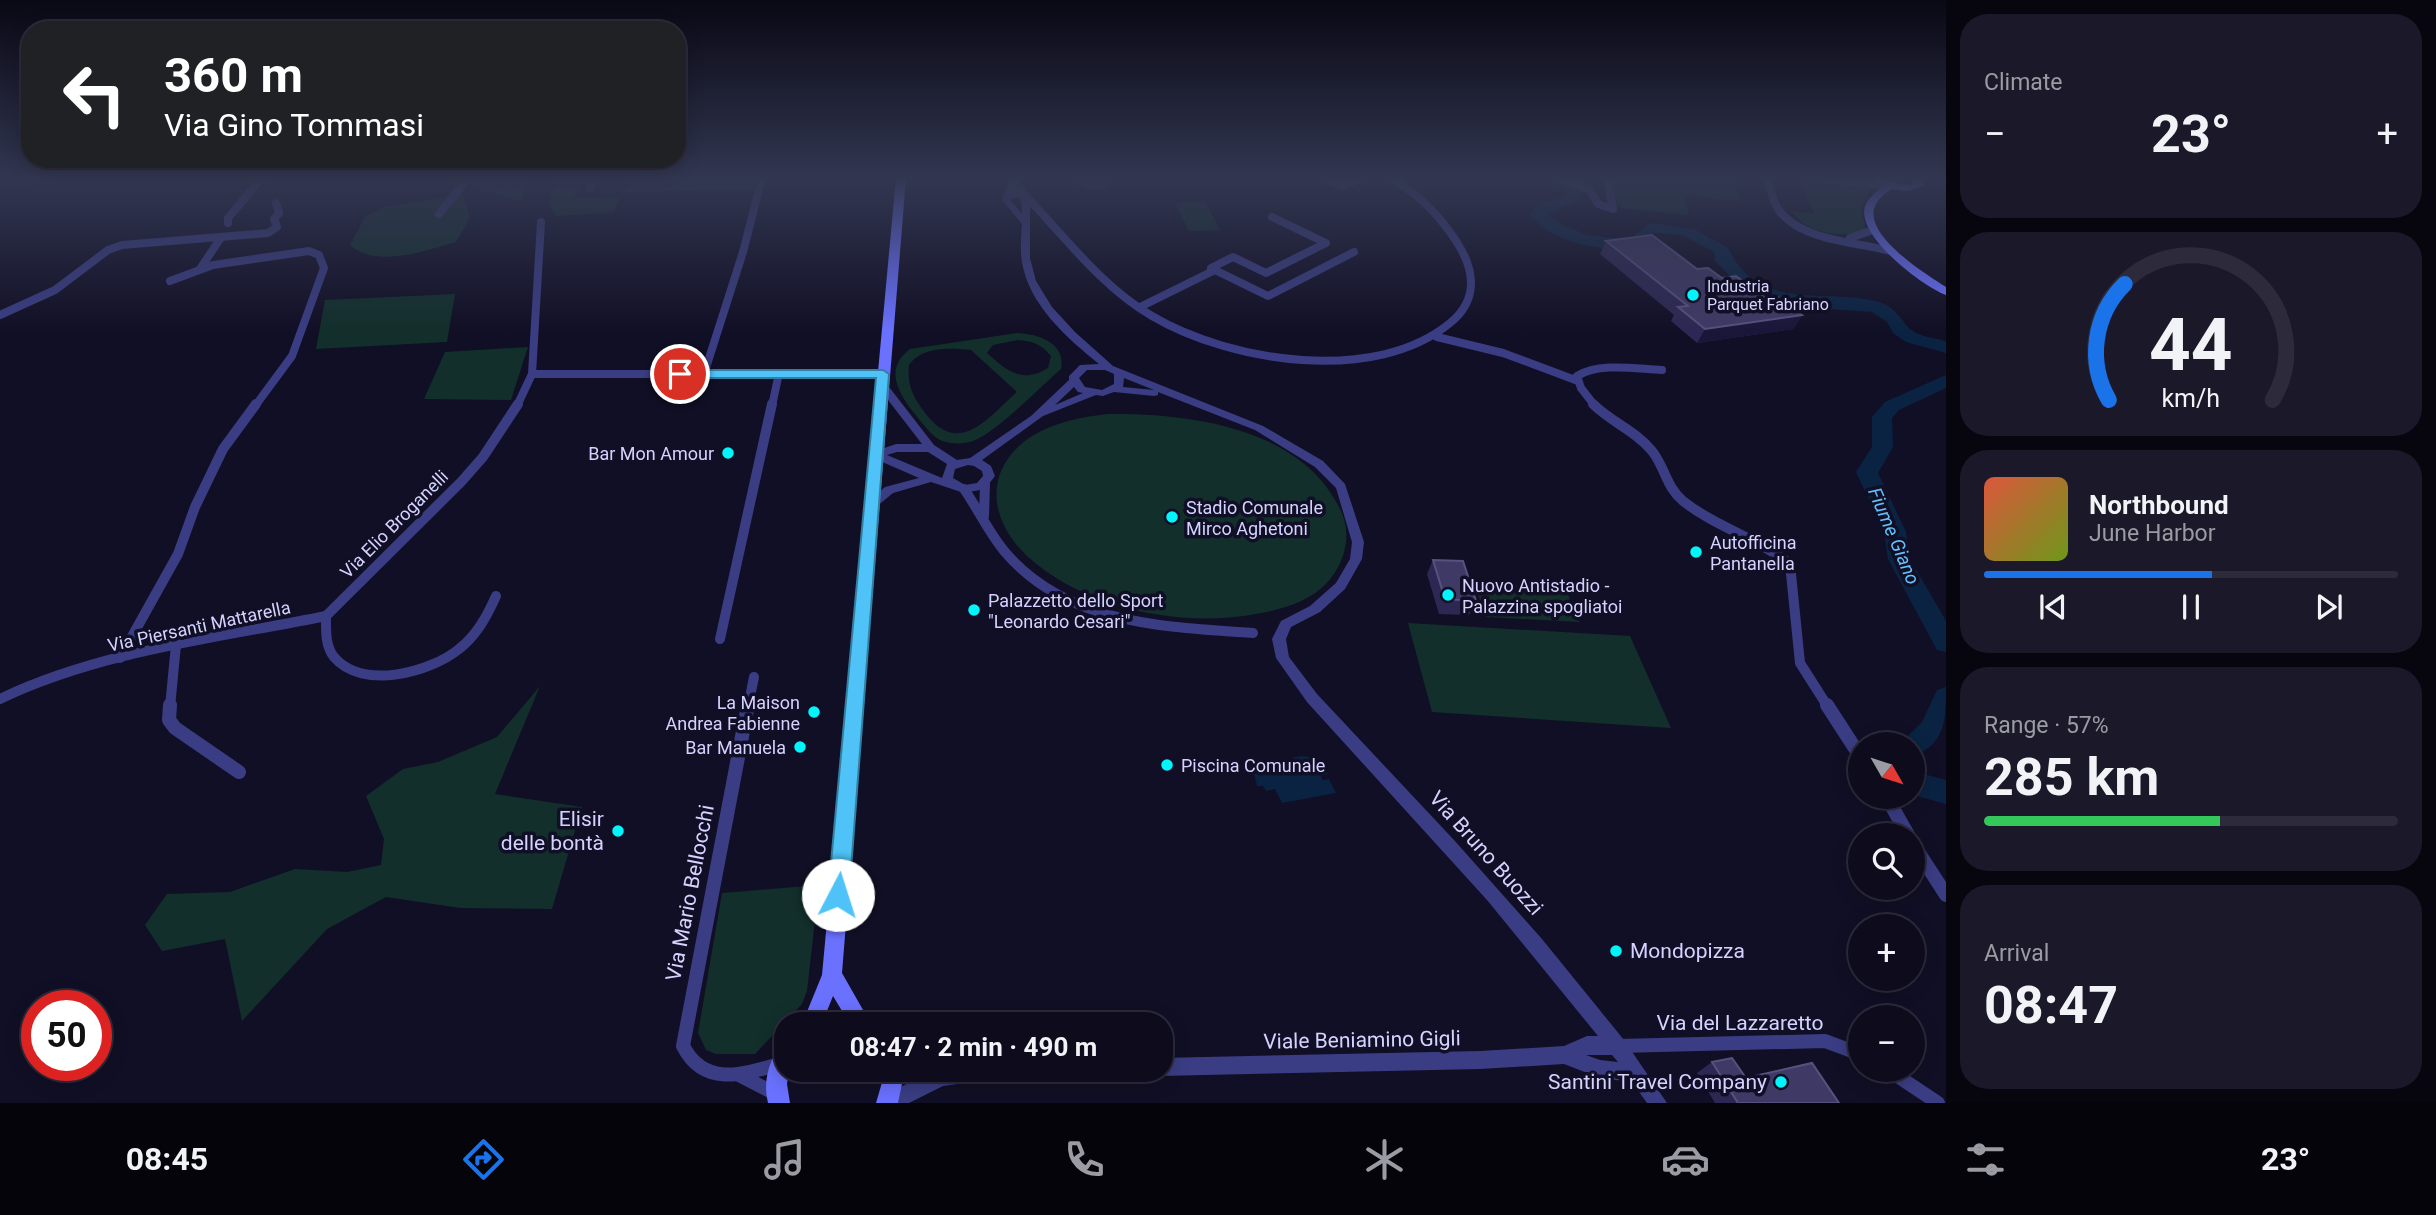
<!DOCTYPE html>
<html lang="en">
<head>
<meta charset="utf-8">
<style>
  :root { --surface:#0d0b1c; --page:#1b1929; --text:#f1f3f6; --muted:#9a9ba3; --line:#2d2b3b; --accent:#1a73e8 }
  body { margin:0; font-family:Roboto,sans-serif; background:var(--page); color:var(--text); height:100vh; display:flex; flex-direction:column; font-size:26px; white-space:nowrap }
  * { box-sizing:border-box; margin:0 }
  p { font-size:23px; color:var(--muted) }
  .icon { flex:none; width:38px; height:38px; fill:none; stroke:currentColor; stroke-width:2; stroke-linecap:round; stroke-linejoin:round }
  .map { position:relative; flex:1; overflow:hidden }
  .details { display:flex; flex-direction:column; gap:14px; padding:14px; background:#07060f; width:490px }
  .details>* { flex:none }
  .top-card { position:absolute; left:21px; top:21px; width:665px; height:147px; border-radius:28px; box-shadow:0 4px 18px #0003,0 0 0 2px var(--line); background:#202124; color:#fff; overflow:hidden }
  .needle { width:46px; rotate:129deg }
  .controls { position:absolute; left:1848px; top:732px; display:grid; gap:14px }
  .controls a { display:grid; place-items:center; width:77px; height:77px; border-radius:50%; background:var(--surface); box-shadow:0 4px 18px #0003,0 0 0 2px var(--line); font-size:35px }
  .speed { position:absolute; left:21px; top:990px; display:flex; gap:14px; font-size:35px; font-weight:700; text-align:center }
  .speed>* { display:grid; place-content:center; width:91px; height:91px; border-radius:50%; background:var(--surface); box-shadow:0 4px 18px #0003,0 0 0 2px var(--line); line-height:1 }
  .speed .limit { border:10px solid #d22; background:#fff; color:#111 }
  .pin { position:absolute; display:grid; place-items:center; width:60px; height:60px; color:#fff; margin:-30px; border:4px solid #fff; border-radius:50%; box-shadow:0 2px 7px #0007 }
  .me { position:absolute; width:77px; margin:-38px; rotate:5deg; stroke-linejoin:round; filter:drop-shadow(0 0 5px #0008) }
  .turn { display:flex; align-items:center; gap:24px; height:147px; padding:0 28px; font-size:32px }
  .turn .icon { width:91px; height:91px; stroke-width:2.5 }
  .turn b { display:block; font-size:49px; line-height:60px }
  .big { font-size:52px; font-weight:700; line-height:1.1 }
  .details .tile { flex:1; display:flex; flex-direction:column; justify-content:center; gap:10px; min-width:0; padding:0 24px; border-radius:28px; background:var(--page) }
  .details .dial { align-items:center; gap:0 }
  .dial svg { height:182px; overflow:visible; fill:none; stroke:var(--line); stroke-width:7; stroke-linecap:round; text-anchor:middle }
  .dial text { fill:var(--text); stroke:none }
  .song { display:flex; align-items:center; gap:21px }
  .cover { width:84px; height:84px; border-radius:10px; background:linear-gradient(135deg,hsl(10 70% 55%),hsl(80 70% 35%)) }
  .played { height:7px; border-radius:4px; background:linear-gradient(90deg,var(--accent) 55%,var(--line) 55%) }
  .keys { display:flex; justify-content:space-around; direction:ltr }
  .heat { display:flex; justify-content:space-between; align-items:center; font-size:38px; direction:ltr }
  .charge { height:10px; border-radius:5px; background:linear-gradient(90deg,#34c759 57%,var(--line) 0) }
  .trip { position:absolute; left:774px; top:1012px; width:399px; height:70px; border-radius:28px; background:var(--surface); box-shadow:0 4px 18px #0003,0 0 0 2px var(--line); font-weight:700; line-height:70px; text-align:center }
  .tabs { display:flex; height:112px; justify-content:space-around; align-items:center; background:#05040b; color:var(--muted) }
  .tabs .icon { width:49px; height:49px }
  .tabs .on { color:var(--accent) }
  .tabs b { font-size:32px; color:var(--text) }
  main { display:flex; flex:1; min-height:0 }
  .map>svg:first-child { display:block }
  .green { fill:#122f2b; fill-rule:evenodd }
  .water { fill:#0a2342 }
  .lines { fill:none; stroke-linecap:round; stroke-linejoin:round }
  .river { fill:#0a2342; fill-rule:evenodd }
  .minor-far2 { stroke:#3a3d83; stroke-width:8 }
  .minor-far1 { stroke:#3a3d83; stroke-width:10 }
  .minor { stroke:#3a3d83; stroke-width:14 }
  .tertiary { fill:#3a3d83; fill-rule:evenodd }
  .secondary { fill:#6a71fe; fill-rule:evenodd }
  .wall { fill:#2d2853 }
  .shaded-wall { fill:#1a1639 }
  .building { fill:#3f3a65; stroke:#56527e; stroke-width:2 }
  .route { fill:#4fc3f7; stroke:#337fa1; stroke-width:2 }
  .poi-dot { fill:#01f5fc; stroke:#110f25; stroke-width:2.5 }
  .labels { text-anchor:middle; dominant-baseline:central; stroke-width:7; stroke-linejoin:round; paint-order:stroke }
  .far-poi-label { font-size:16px; fill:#d4d3ff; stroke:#110f25; text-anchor:start }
  .poi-label { font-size:18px; fill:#d4d3ff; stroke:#110f25; text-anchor:start }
  .street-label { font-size:18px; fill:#d4d3ff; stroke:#110f25 }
  .water-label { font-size:19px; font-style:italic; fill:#61c1fe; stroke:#110f25 }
  .near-poi-label { font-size:21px; fill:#d4d3ff; stroke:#110f25; text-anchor:end }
  .near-street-label { font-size:21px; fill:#d4d3ff; stroke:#110f25 }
</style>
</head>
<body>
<main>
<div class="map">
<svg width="1946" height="1103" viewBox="0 0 1946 1103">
  <rect width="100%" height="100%" fill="#110f25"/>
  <g class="green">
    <path d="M441,178H529L521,201Z"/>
    <path d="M556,178H585L573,197L620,198L614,212L556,216L549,203Z"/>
    <path d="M633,178H756L753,190L626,192Z"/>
    <path d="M1609,178H1732L1741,202L1684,195L1689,215L1621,208L1620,205L1614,204Z"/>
    <path d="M1798,178L1868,185L1870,190L1861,210L1865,225L1864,230C1845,241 1802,231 1792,211L1814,214Z"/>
    <path d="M463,195L470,217L456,242C426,250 376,269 350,245L365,217L383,207Z"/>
    <path d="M1205,201L1220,230L1189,231L1175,203Z"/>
    <path d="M455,294L447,342L316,349L325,300Z"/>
    <path d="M1017,333C1039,334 1066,343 1061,369C1040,387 996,433 973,441C965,444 953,444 946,442C934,440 925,426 918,418C900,396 882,370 910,349ZM1018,340C1033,341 1041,344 1051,356L1048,368C1022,384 1007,371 987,353L993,345ZM971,350L1017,392C988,418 959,457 926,414C913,397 907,386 909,365C922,346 951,348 971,350Z"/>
    <path d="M528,347L511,400L424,399L445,352Z"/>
    <path d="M1108,414C1188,413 1301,427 1340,509C1352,532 1346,559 1331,578C1313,601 1284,609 1256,614C1181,628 1085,609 1027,556C988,519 983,468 1032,436C1055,422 1081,417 1108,414Z"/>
    <path d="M1474,583L1565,588L1580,622L1486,617Z"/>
    <path d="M1408,623L1630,636L1671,728L1432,712Z"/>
    <path d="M540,686L495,794L582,807L552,909L460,908L386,897L327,929L242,1021L225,939L162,951L145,925L167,894L230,892L295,869L347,872L381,865L384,839L366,796L403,769L438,762L497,737Z"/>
    <path d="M819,885L807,991L802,1004L755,1054H716L706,1050L698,1033L722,893Z"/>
  </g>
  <path class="water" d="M1294,757C1310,754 1321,759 1328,774L1321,776L1323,780L1329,779L1336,793L1282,803L1275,789L1266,791L1263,786H1257L1252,764L1279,768Z"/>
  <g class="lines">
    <g class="river">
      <path d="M1539,178H1558L1577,185L1583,197L1580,200L1547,214L1565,226L1587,235L1629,240L1650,223L1694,229L1728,248C1760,314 1822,287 1879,302C1893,306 1899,316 1907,326C1915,336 1934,338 1946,341V353L1906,342L1893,333L1887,322L1872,312L1799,307L1744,290L1715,261L1714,252L1682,235L1654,233L1639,248L1633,250C1598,249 1554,244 1530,215L1538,205L1567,195L1565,191Z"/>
      <path d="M1946,375V388L1899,410L1892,418L1893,447L1878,473L1906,532L1910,559L1946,621V652L1937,650L1888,559L1884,532L1856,472L1872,447V417L1885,402Z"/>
      <path d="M1946,687C1946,719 1946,744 1913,756V744H1900L1922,722L1937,690Z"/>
      <path d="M1913,771L1946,780V804L1913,795Z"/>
    </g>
    <g class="minor-far2">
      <path d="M1324,178L1343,186L1362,178"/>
      <path d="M1560,178L1590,190L1598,204L1613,209L1607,178"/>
      <path d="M1766,178C1771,189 1773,204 1781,213C1805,241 1857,242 1890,251"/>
      <path d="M1818,178L1889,186"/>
      <path d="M590,188L596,178"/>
      <path d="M1007,196L1016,193L1025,195C1064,236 1102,287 1152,316C1230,362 1375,385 1450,323C1477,301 1476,273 1458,244C1441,217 1418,193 1390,178"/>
      <path d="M439,214L468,178"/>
      <path d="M228,223V218L262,178"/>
      <path d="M1850,238L1873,230"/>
      <path d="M200,269L220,239"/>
      <path d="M1215,270L1211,268L1233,257L1266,273L1326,243L1272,217"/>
      <path d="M1215,270L1268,296L1354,252"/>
      <path d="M170,281L213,265L309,251L319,255L324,268L292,356L255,406"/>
      <path d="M1140,307L1215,270"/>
      <path d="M0,315L55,290L108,250L122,245L268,233L277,227L274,219L279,213L276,203"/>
      <path d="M1437,337L1503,353L1578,381"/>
      <path d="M532,374H883"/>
      <path d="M704,374L743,252L762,178"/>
      <path d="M517,406L532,374L541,222"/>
      <path d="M772,406L779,373"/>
      <path d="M1595,406L1581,388L1577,376C1600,362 1636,369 1662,370"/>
    </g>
    <g class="minor-far1">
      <path d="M1593,404C1611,422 1636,431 1652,451C1665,467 1666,487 1683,501C1716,527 1757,538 1790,564L1800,663L1828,707"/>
      <path d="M964,489C978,509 989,533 1005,552C1067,625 1165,627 1253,633"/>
      <path d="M984,516L985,483"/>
      <path d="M496,596C487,616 477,635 459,649C431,672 363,691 334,657C325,646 326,630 326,616L461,482L483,457L518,404"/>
      <path d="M720,639L772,404"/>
      <path d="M120,658L178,554L195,507L223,449L256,404"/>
      <path d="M0,699C100,651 218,638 326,616"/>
      <path d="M170,707L176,645"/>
      <path d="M748,707L754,677"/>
    </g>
    <g class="minor">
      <path d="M170,705L169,720L175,728L239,772"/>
      <path d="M748,705L683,1046C704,1087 742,1075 779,1064"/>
      <path d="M1827,705L1860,756"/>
      <path d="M1886,796L1908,835"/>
      <path d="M1913,844L1946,895"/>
      <path d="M1618,1046L1825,1041L1860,1054"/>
      <path d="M1887,1069L1938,1103"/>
      <path d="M741,1076L776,1094"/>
    </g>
    <g class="tertiary">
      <path d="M1010,178H1018L1030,198V258L1036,281L1052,307L1075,332L1113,366L1263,426L1323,461L1345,484L1364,542L1362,559L1345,589L1320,612L1291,627L1286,639L1289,657L1317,694L1454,840L1542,939L1624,1040L1667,1103H1647L1632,1082L1600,1078L1564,1064L1480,1069L1160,1076L1154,1073L1152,1069H1160V1058L1480,1051L1564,1046L1587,1036H1598L1487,900L1307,702L1276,658L1272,639L1281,621L1310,606L1336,583L1350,559L1352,542L1336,488L1315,467L1255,430L1158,392V395L1154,396L1114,392L1103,396L1096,395L1043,416L982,460L991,466L995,476L985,489L964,493L931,482L893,493L876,507H868L866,504L868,501L885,487L919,478L873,458L871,455L873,452L896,444H922L878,387V383H886L934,445L957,460L970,458L1031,416L1069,380V376L1080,365L1099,364C1067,338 1029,305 1022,262C1020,249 1021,237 1022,224L1002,200ZM1015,187L1021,198L1022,214L1010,200ZM1087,370H1105L1114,374V384L1102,390L1085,387L1079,378ZM1124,378L1154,390L1123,387ZM1074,387L1078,392L1083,393L1055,405ZM897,452H928L947,464L942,478L887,455ZM968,465L974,466L982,471L983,476L977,483L965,485L953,478L955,469ZM1586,1055H1612L1618,1062L1600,1060Z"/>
      <path d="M915,1069H1082L1079,1075L1073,1078L987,1080L943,1086L909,1103H880L882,1096L921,1077L918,1075Z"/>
    </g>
    <g class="secondary">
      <path d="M896,178H906L842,973L871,1024H802L822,975ZM833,996L842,1011H827Z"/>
      <path d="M1870,178C1886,177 1897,187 1914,184L1910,178H1918L1924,185L1908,191L1891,189C1886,193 1879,198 1876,204C1860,234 1926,274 1946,287V295C1922,286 1856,236 1865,206C1868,198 1877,191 1883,186Z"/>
      <path d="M786,1043V1069H789L787,1084L790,1103H768C763,1083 768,1064 779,1046Z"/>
      <path d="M882,1069H902L903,1079L898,1103H876L883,1079Z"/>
    </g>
  </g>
  <g class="wall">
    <path d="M1070,178H1121L1120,183L1107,189H1088L1072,183Z"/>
    <path d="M1606,241L1722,278L1802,315L1793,329L1697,343L1671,321L1674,315L1600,254Z"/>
    <path d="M1433,560L1476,601L1469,615L1439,614L1427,574Z"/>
    <path d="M1712,1062L1746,1078L1839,1103H1715L1697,1073Z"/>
  </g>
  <g class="shaded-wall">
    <path d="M1108,178H1121L1120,183L1107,189Z"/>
    <path d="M1802,315L1793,329L1697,343L1705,329Z"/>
  </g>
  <g class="building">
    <path d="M1652,235L1697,269L1708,268L1722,278L1736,276L1767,299L1778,297L1802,315L1705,329L1678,307L1688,306L1606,241Z"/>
    <path d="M1433,560L1463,561L1476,601L1445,599Z"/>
    <path d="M1732,1058L1746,1078L1812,1063L1839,1103H1738L1712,1062Z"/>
  </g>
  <linearGradient id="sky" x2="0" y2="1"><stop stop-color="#090814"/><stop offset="0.54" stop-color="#323751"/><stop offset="1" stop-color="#323751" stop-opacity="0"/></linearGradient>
  <rect width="1946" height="332" fill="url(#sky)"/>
  <path class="route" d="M883,370L889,374L849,895L846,902L838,905L831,902L828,895L876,378H680L673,374L680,370Z"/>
  <g class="poi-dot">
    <circle cx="1693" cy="295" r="7"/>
    <circle cx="728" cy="453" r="7"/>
    <circle cx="1172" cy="517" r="7"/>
    <circle cx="1696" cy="552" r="7"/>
    <circle cx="1448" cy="595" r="7"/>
    <circle cx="974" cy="610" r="7"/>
    <circle cx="814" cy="712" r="7"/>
    <circle cx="800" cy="747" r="7"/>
    <circle cx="1167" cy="765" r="7"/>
    <circle cx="618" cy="831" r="7"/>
    <circle cx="1616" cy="951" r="7"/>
    <circle cx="1781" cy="1082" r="7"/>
  </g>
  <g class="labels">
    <g class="far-poi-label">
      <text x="1707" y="286">Industria<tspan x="1707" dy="18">Parquet Fabriano</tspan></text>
    </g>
    <g class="poi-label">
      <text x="714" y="453" text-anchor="end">Bar Mon Amour</text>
      <text x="1186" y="507">Stadio Comunale<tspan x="1186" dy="21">Mirco Aghetoni</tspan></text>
      <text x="1710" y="542">Autofficina<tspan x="1710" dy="21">Pantanella</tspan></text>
      <text x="1462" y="585">Nuovo Antistadio -<tspan x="1462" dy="21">Palazzina spogliatoi</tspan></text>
      <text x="988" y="600">Palazzetto dello Sport<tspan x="988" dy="21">"Leonardo Cesari"</tspan></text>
      <text x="800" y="702" text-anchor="end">La Maison<tspan x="800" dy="21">Andrea Fabienne</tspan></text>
      <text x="786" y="747" text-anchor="end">Bar Manuela</text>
      <text x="1181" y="765">Piscina Comunale</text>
    </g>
    <g class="street-label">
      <text transform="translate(394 524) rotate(-45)">Via Elio Broganelli</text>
      <text transform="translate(199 626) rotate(-12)">Via Piersanti Mattarella</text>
    </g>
    <g class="water-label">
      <text transform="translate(1894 536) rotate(67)">Fiume Giano</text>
    </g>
    <g class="near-poi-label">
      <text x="604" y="819">Elisir<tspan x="604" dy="24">delle bontà</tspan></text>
      <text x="1630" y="951" text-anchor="start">Mondopizza</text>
      <text x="1767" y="1082">Santini Travel Company</text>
    </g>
    <g class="near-street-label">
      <text transform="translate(1486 853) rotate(48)">Via Bruno Buozzi</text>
      <text transform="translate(690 893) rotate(-79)">Via Mario Bellocchi</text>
      <text x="1740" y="1023">Via del Lazzaretto</text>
      <text transform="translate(1362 1040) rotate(-1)">Viale Beniamino Gigli</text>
    </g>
  </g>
</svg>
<div class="controls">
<a><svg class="needle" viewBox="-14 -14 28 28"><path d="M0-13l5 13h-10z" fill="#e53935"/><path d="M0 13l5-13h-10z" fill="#9a9ba3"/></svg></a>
<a><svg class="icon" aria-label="search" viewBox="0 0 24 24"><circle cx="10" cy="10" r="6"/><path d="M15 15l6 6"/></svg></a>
<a>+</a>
<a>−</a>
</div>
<div class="speed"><div class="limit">50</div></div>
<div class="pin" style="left:680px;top:374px;background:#d93025"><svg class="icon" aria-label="arrive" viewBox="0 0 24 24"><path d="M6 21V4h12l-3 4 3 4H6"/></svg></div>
<svg class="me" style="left:838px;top:895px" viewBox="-20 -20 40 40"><circle r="19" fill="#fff"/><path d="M0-13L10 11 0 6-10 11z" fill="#4fc3f7"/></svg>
<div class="trip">08:47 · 2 min · 490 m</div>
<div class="top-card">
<div class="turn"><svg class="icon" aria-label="left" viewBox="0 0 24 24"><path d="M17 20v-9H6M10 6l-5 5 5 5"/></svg><div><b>360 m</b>Via Gino Tommasi</div></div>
</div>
</div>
<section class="details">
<div class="tile"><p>Climate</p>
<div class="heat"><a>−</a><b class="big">23°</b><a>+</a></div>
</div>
<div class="tile dial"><svg viewBox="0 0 100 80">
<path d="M14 69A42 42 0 1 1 86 69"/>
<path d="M14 69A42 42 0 0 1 21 18" stroke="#1a73e8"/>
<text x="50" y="56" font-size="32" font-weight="700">44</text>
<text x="50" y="72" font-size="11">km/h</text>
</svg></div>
<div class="tile">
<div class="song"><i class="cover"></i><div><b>Northbound</b><p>June Harbor</p></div></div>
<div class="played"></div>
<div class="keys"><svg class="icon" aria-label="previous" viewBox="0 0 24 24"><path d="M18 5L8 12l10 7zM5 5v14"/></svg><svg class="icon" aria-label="pause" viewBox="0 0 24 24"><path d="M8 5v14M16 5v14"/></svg><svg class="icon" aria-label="next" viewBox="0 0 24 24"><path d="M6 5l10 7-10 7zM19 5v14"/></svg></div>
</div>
<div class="tile"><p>Range · 57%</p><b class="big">285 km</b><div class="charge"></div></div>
<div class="tile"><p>Arrival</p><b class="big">08:47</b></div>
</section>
</main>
<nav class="tabs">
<b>08:45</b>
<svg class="icon on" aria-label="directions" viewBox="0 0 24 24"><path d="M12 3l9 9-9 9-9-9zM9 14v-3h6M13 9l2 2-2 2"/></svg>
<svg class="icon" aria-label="music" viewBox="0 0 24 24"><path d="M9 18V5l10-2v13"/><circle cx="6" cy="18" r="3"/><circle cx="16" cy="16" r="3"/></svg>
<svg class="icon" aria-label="phone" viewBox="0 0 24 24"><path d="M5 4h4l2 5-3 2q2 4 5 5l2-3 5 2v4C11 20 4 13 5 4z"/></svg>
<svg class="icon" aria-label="climate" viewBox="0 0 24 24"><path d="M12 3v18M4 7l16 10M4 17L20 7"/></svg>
<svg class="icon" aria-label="car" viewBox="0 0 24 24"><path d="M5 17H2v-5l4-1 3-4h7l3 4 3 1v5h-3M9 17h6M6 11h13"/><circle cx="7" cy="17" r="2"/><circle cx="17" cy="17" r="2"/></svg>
<svg class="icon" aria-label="filters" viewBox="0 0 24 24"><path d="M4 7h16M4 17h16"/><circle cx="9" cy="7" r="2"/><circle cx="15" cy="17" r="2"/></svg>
<b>23°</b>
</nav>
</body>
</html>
